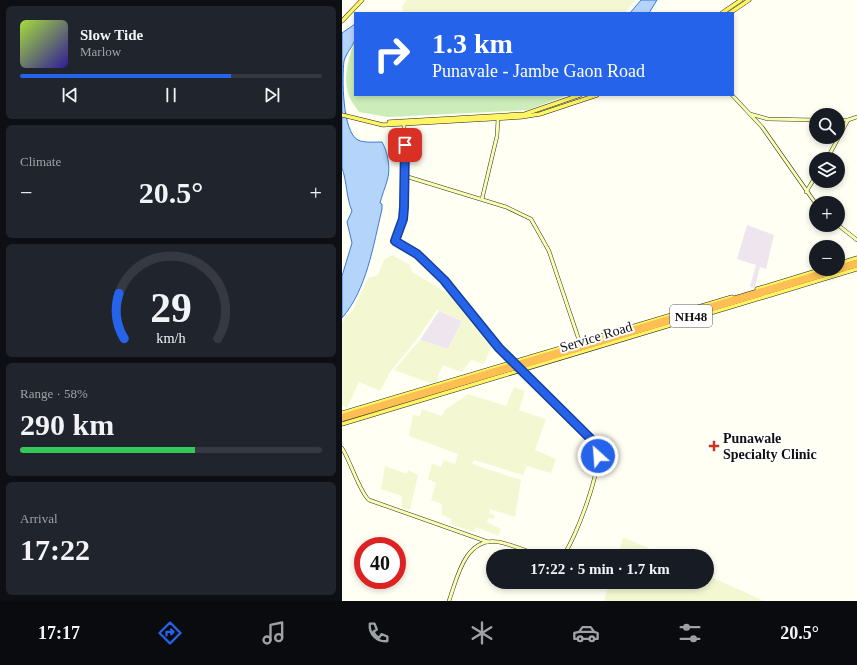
<!DOCTYPE html>
<html lang="en">
<head>
<meta charset="utf-8">
<style>
  :root { --surface:#171b24; --page:#20242c; --text:#f1f3f6; --muted:#9ea1a6; --line:#363941; --accent:#2563eb }
  body { margin:0; font-family:"Times New Roman",serif; background:var(--page); color:var(--text); height:100vh; display:flex; flex-direction:column; font-size:15px; white-space:nowrap }
  * { box-sizing:border-box; margin:0 }
  p { font-size:13px; color:var(--muted) }
  .icon { flex:none; width:22px; height:22px; fill:none; stroke:currentColor; stroke-width:2; stroke-linecap:round; stroke-linejoin:round }
  .map { position:relative; flex:1; overflow:hidden }
  .drawer { display:flex; flex-direction:column; gap:6px; padding:6px; background:#0d0f14; width:342px }
  .drawer>* { flex:none }
  .top-card { position:absolute; left:12px; top:12px; width:380px; height:84px; border-radius:0px; box-shadow:0 2px 6px #0003; background:#2563eb; color:#fff; overflow:hidden }
  .controls { position:absolute; left:467px; top:108px; display:grid; gap:8px }
  .controls a { display:grid; place-items:center; width:36px; height:36px; border-radius:50%; background:var(--surface); box-shadow:0 2px 6px #0003; font-size:20px }
  .speed { position:absolute; left:12px; top:537px; display:flex; gap:8px; font-size:20px; font-weight:700; text-align:center }
  .speed>* { display:grid; place-content:center; width:52px; height:52px; border-radius:50%; background:var(--surface); box-shadow:0 2px 6px #0003; line-height:1 }
  .speed .limit { border:6px solid #d22; background:#fff; color:#111 }
  .pin { position:absolute; display:grid; place-items:center; width:34px; height:34px; color:#fff; margin:-17px; border-radius:8px; box-shadow:0 2px 6px #0006 }
  .me { position:absolute; width:44px; margin:-22px; rotate:334deg; stroke-linejoin:round; filter:drop-shadow(0 0 3px #0008) }
  .turn { display:flex; align-items:center; gap:14px; height:84px; padding:0 12px; font-size:18px }
  .turn .icon { width:52px; height:52px; stroke-width:2.5 }
  .turn b { display:block; font-size:28px; line-height:34px }
  .big { font-size:30px; font-weight:700; line-height:1.1 }
  .drawer .card { flex:1; display:flex; flex-direction:column; justify-content:center; gap:6px; min-width:0; padding:0 14px; border-radius:6px; background:var(--page) }
  .drawer .dial { align-items:center; gap:0 }
  .dial svg { height:104px; overflow:visible; fill:none; stroke:var(--line); stroke-width:7; stroke-linecap:round; text-anchor:middle }
  .dial text { fill:var(--text); stroke:none }
  .song { display:flex; align-items:center; gap:12px }
  .cover { width:48px; height:48px; border-radius:6px; background:linear-gradient(135deg,hsl(80 70% 55%),hsl(250 70% 35%)) }
  .played { height:4px; border-radius:2px; background:linear-gradient(90deg,var(--accent) 70%,var(--line) 70%) }
  .keys { display:flex; justify-content:space-around; direction:ltr }
  .heat { display:flex; justify-content:space-between; align-items:center; font-size:22px; direction:ltr }
  .charge { height:6px; border-radius:3px; background:linear-gradient(90deg,#34c759 58%,var(--line) 0) }
  .trip { position:absolute; left:144px; top:549px; width:228px; height:40px; border-radius:20px; background:var(--surface); box-shadow:0 2px 6px #0003; font-weight:700; line-height:40px; text-align:center }
  .tabs { display:flex; height:64px; justify-content:space-around; align-items:center; background:#090b0e; color:var(--muted) }
  .tabs .icon { width:28px; height:28px }
  .tabs .on { color:var(--accent) }
  .tabs b { font-size:18px; color:var(--text) }
  main { display:flex; flex:1; min-height:0 }
  .map>svg:first-child { display:block }
  .industrial { fill:#efe5ef }
  .farmland { fill:#f4f8d2 }
  .green { fill:#ccedba }
  .water { fill:#b5d4fa; stroke:#377bd6 }
  .lines { fill:none; stroke-linecap:round; stroke-linejoin:round }
  .secondary-casing { stroke:#333; stroke-width:4 }
  .primary-casing { stroke:#222; stroke-width:4.5 }
  .highway-casing { stroke:#222; stroke-width:5.5 }
  .secondary { stroke:#faffaf; stroke-width:3 }
  .primary { stroke:#fff564; stroke-width:3.5 }
  .highway { stroke:#fdbf54; stroke-width:4.5 }
  .highway-bridge-casing { stroke:#222; stroke-width:5.5; stroke-linecap:butt }
  .highway-bridge { stroke:#fdbf54; stroke-width:4.5 }
  .route-casing { stroke:#184099; stroke-width:10 }
  .route { stroke:#2563eb; stroke-width:7 }
  .poi-dot { fill:#cc341e; stroke:#fff; stroke-width:1.5 }
  .labels { text-anchor:middle; dominant-baseline:central; stroke-width:4; stroke-linejoin:round; paint-order:stroke }
  .shield { fill:#fff; stroke:#585858; stroke-width:1 }
  .shield-label { font-size:13px; font-weight:bold; fill:#111 }
  .street-label { font-size:14px; fill:#111; stroke:#fff }
  .poi-label { font-size:14px; font-weight:bold; fill:#111; stroke:#fff; text-anchor:start }
</style>
</head>
<body>
<main>
<section class="drawer">
<div class="card">
<div class="song"><i class="cover"></i><div><b>Slow Tide</b><p>Marlow</p></div></div>
<div class="played"></div>
<div class="keys"><svg class="icon" aria-label="previous" viewBox="0 0 24 24"><path d="M18 5L8 12l10 7zM5 5v14"/></svg><svg class="icon" aria-label="pause" viewBox="0 0 24 24"><path d="M8 5v14M16 5v14"/></svg><svg class="icon" aria-label="next" viewBox="0 0 24 24"><path d="M6 5l10 7-10 7zM19 5v14"/></svg></div>
</div>
<div class="card"><p>Climate</p>
<div class="heat"><a>−</a><b class="big">20.5°</b><a>+</a></div>
</div>
<div class="card dial"><svg viewBox="0 0 100 80">
<path d="M14 69A42 42 0 1 1 86 69"/>
<path d="M14 69A42 42 0 0 1 10 34" stroke="#2563eb"/>
<text x="50" y="56" font-size="32" font-weight="700">29</text>
<text x="50" y="72" font-size="11">km/h</text>
</svg></div>
<div class="card"><p>Range · 58%</p><b class="big">290 km</b><div class="charge"></div></div>
<div class="card"><p>Arrival</p><b class="big">17:22</b></div>
</section>
<div class="map">
<svg width="515" height="601" viewBox="0 0 515 601">
  <rect width="100%" height="100%" fill="#fffff4"/>
  <g class="industrial">
    <path d="M405,225L432,235L424,269L418,267L413,287L410,288L408,286L414,265L395,259Z"/>
    <path d="M97,311L120,321L106,349L78,340Z"/>
  </g>
  <g class="farmland">
    <path d="M64,0H293L283,13H61L60,7Z"/>
    <path d="M50,255L68,265L70,272L102,291L105,285L150,345L142,364L129,360L119,372L101,365L95,378L99,379L91,384L52,370L78,340L106,349L120,321L95,310L75,339L48,372L38,391L17,382L5,408L0,405V322L11,310L26,278L36,275L42,260Z"/>
    <path d="M172,387L183,391L177,410L204,419L193,450L214,459L209,473L185,466L181,475L132,460L130,464L179,480L173,517L148,509L147,513L153,515L152,519L146,518L145,522L159,529L156,536L134,527L132,532L108,524L110,519L100,515V504L89,500L94,483L86,479L90,464L99,467L102,460L113,464L116,454L67,436L71,414L78,417L80,409L100,416L103,410L126,394L164,406Z"/>
    <path d="M43,466L65,474L66,470L76,475L68,510L60,508V496L39,489Z"/>
    <path d="M281,537L324,556H276Z"/>
    <path d="M365,575L422,601H262L268,582H365Z"/>
  </g>
  <path class="green" d="M13,40V95H226L186,110L46,117L17,112C14,107 9,102 7,96C0,78 7,57 13,40Z"/>
  <g class="water">
    <path d="M299,0H315L307,13H288Z"/>
    <path d="M13,24C13,28 14,35 13,39C12,45 4,53 2,61C0,76 0,132 16,140C22,143 33,142 40,142C46,152 49,170 45,181C43,188 40,195 38,203L40,204V209C31,246 25,289 0,318V276L10,243L5,222L10,211C4,197 5,182 0,168V33Z"/>
  </g>
  <g class="lines">
    <defs>
      <g id="secondary">
        <path d="M390,95L420,127L474,204"/>
        <path d="M408,114L426,119L474,120"/>
        <path d="M496,120H506L515,117"/>
        <path d="M62,122L63,207L61,219L53,241C60,246 68,248 75,253C112,286 137,329 172,364"/>
        <path d="M485,159L506,120"/>
        <path d="M63,176L164,207L189,219L207,251L238,343"/>
        <path d="M464,192L474,176"/>
        <path d="M140,199L155,136L156,119"/>
        <path d="M496,225L515,240"/>
        <path d="M177,369L255,445C262,465 234,538 221,556"/>
        <path d="M0,448C8,460 18,493 27,500L146,542"/>
        <path d="M107,601C115,578 123,536 157,542C171,545 185,551 198,556"/>
      </g>
      <g id="primary">
        <path d="M380,13L399,0"/>
        <path d="M388,13L407,0"/>
        <path d="M0,21L20,0"/>
        <path d="M0,115L41,125L179,117L198,114L255,95"/>
        <path d="M47,122L183,114L238,95"/>
        <path d="M496,264L515,258"/>
        <path d="M415,289L481,269"/>
        <path d="M0,413L390,297"/>
        <path d="M0,424L515,269"/>
      </g>
      <g id="highway">
        <path d="M496,268L515,262"/>
        <path d="M174,364L491,269"/>
        <path d="M177,367L515,265"/>
        <path d="M0,416L170,365"/>
        <path d="M0,419L172,368"/>
      </g>
    </defs>
    <use href="#secondary" class="secondary-casing"/>
    <use href="#primary" class="primary-casing"/>
    <use href="#highway" class="highway-casing"/>
    <use href="#secondary" class="secondary"/>
    <use href="#primary" class="primary"/>
    <use href="#highway" class="highway"/>
    <defs>
      <g id="highway-bridge">
        <path d="M170,365L174,364"/>
        <path d="M172,368L177,367"/>
      </g>
    </defs>
    <use href="#highway-bridge" class="highway-bridge-casing"/>
    <use href="#highway-bridge" class="highway-bridge"/>
  </g>
  <g class="lines">
    <defs>
      <path id="route" d="M63,145L62,207L61,219L53,241L75,254L102,280L157,348L255,445L256,456"/>
    </defs>
    <use href="#route" class="route-casing"/>
    <use href="#route" class="route"/>
  </g>
  <path class="poi-dot" d="M370 440h4v4h4v4h-4v4h-4v-4h-4v-4h4z"/>
  <g class="labels">
    <rect class="shield" x="328" y="305" width="42" height="22" rx="3"/>
    <g class="shield-label">
      <text x="349" y="316">NH48</text>
    </g>
    <g class="street-label">
      <text transform="translate(254 337) rotate(-17)">Service Road</text>
    </g>
    <g class="poi-label">
      <text x="381" y="438">Punawale<tspan x="381" dy="16">Specialty Clinic</tspan></text>
    </g>
  </g>
</svg>
<div class="controls">
<a><svg class="icon" aria-label="search" viewBox="0 0 24 24"><circle cx="10" cy="10" r="6"/><path d="M15 15l6 6"/></svg></a>
<a><svg class="icon" aria-label="layers" viewBox="0 0 24 24"><path d="M12 4l9 5-9 5-9-5zM3 14l9 5 9-5"/></svg></a>
<a>+</a>
<a>−</a>
</div>
<div class="speed"><div class="limit">40</div></div>
<div class="pin" style="left:63px;top:145px;background:#d93025"><svg class="icon" aria-label="arrive" viewBox="0 0 24 24"><path d="M6 21V4h12l-3 4 3 4H6"/></svg></div>
<svg class="me" style="left:256px;top:456px" viewBox="-20 -20 40 40"><circle r="17" fill="#2563eb" stroke="#fff" stroke-width="3"/><path d="M0-11L8 9 0 5-8 9z" fill="#fff"/></svg>
<div class="trip">17:22 · 5 min · 1.7 km</div>
<div class="top-card">
<div class="turn"><svg class="icon" aria-label="right" viewBox="0 0 24 24"><path d="M7 20v-9h11M14 6l5 5-5 5"/></svg><div><b>1.3 km</b>Punavale - Jambe Gaon Road</div></div>
</div>
</div>
</main>
<nav class="tabs">
<b>17:17</b>
<svg class="icon on" aria-label="directions" viewBox="0 0 24 24"><path d="M12 3l9 9-9 9-9-9zM9 14v-3h6M13 9l2 2-2 2"/></svg>
<svg class="icon" aria-label="music" viewBox="0 0 24 24"><path d="M9 18V5l10-2v13"/><circle cx="6" cy="18" r="3"/><circle cx="16" cy="16" r="3"/></svg>
<svg class="icon" aria-label="phone" viewBox="0 0 24 24"><path d="M5 4h4l2 5-3 2q2 4 5 5l2-3 5 2v4C11 20 4 13 5 4z"/></svg>
<svg class="icon" aria-label="climate" viewBox="0 0 24 24"><path d="M12 3v18M4 7l16 10M4 17L20 7"/></svg>
<svg class="icon" aria-label="car" viewBox="0 0 24 24"><path d="M5 17H2v-5l4-1 3-4h7l3 4 3 1v5h-3M9 17h6M6 11h13"/><circle cx="7" cy="17" r="2"/><circle cx="17" cy="17" r="2"/></svg>
<svg class="icon" aria-label="filters" viewBox="0 0 24 24"><path d="M4 7h16M4 17h16"/><circle cx="9" cy="7" r="2"/><circle cx="15" cy="17" r="2"/></svg>
<b>20.5°</b>
</nav>
</body>
</html>
